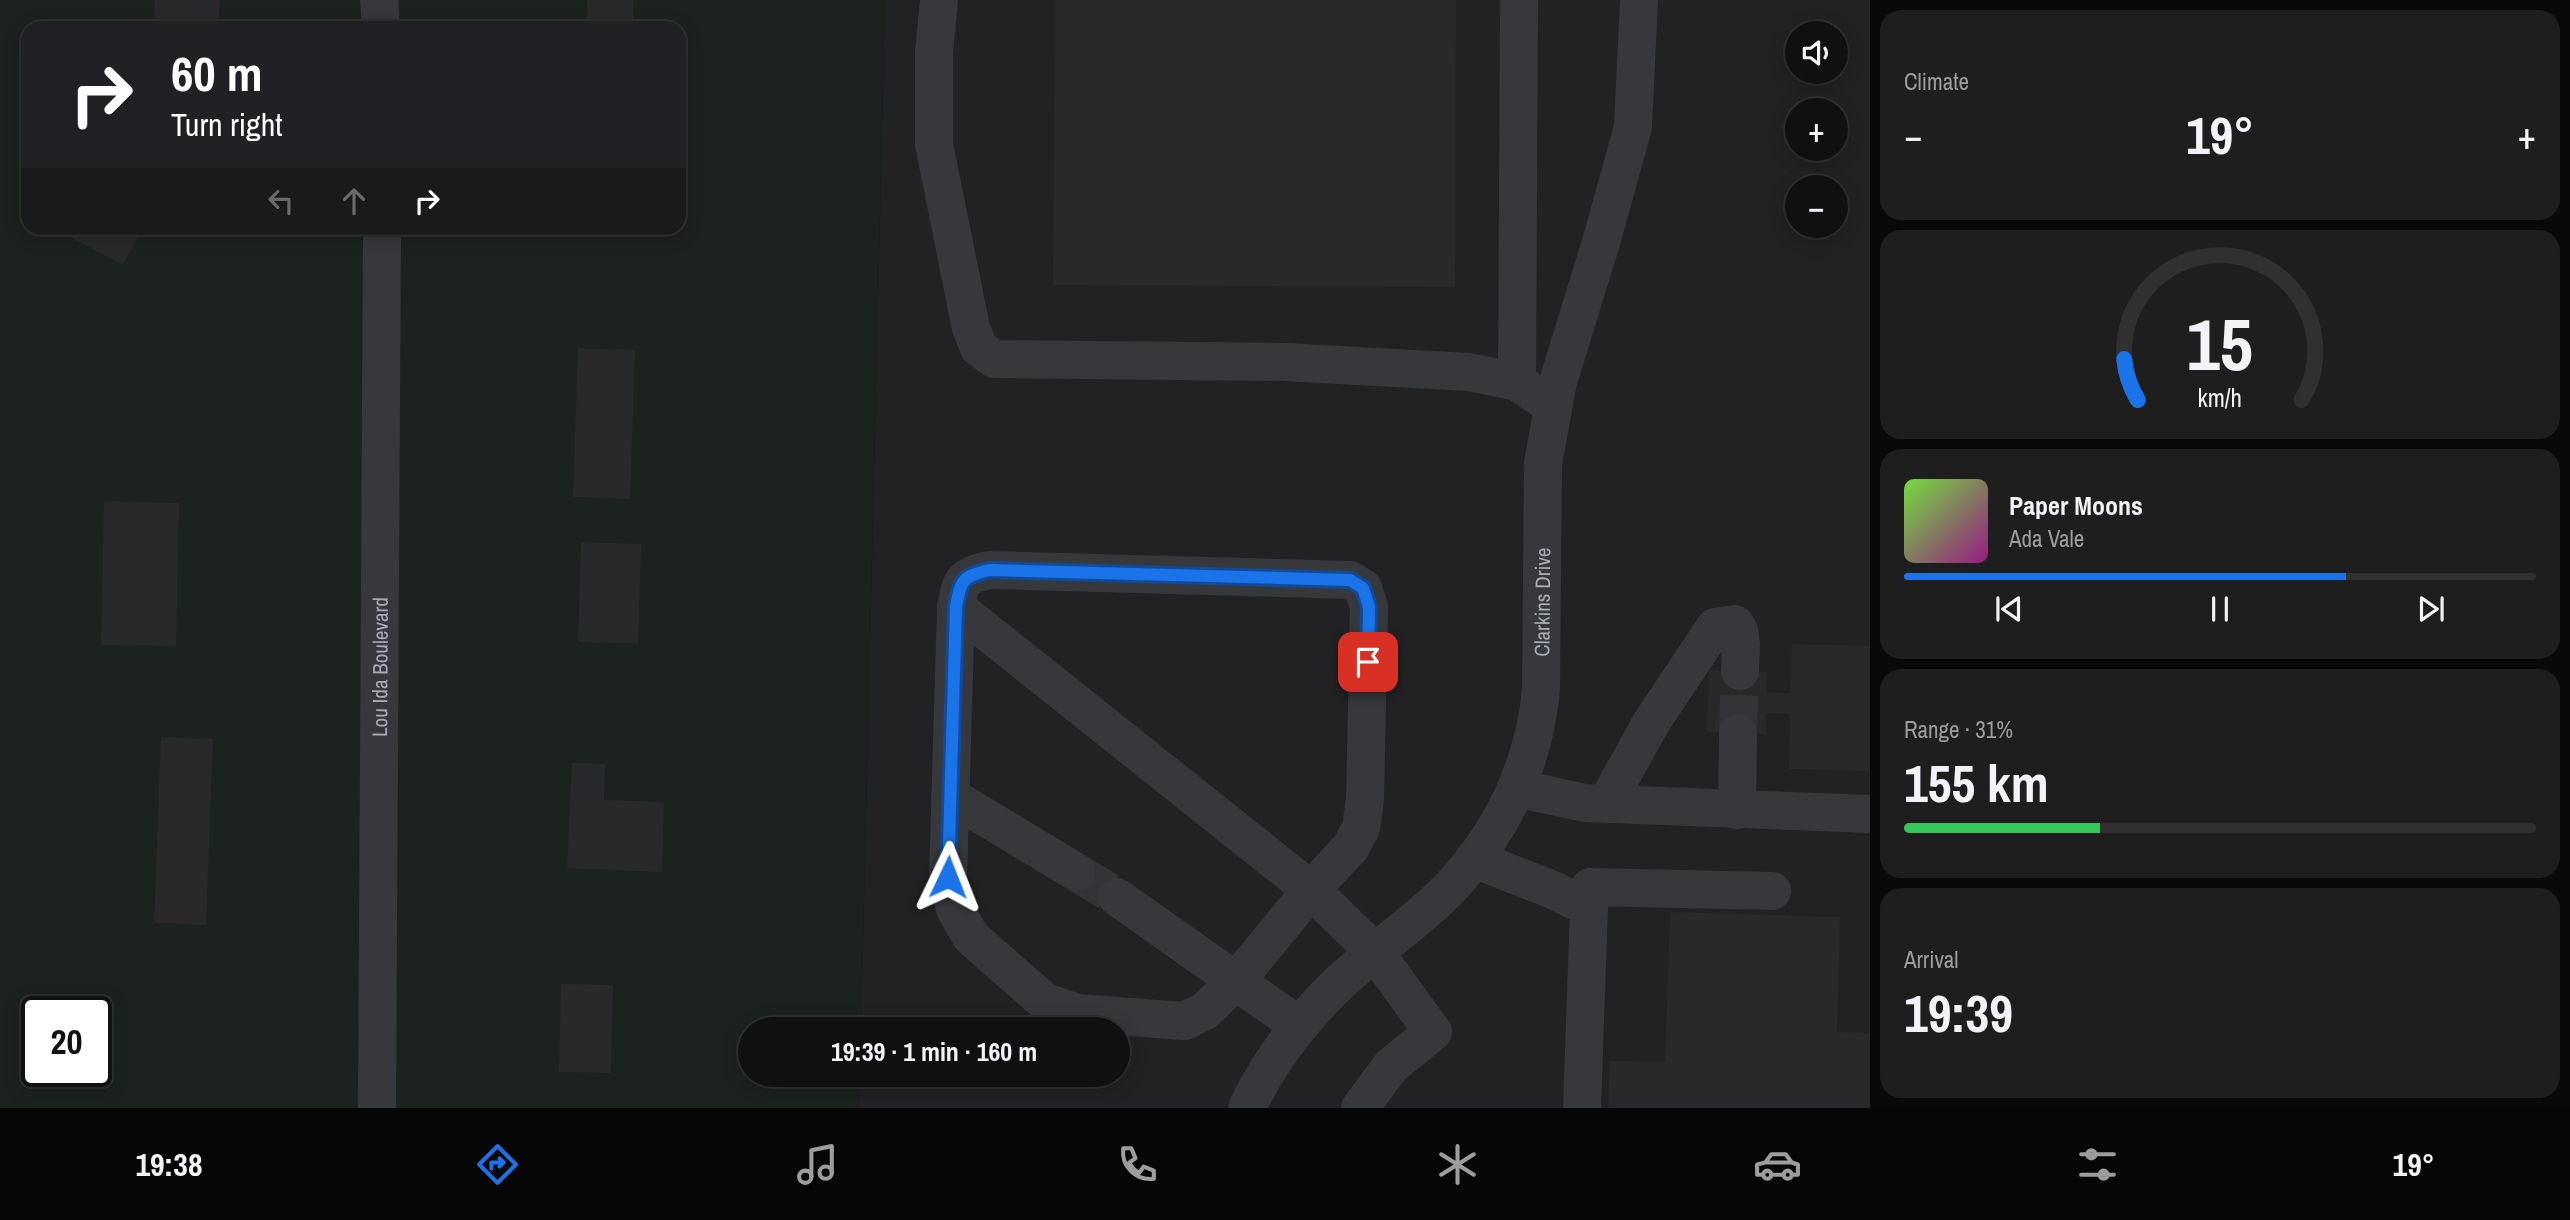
<!DOCTYPE html>
<html lang="en">
<head>
<meta charset="utf-8">
<style>
  :root { --surface:#101011; --page:#1e1e1f; --text:#f1f3f6; --muted:#9c9d9f; --line:#303031; --accent:#1a73e8 }
  body { margin:0; font-family:"Archivo Narrow",sans-serif; background:var(--page); color:var(--text); height:100vh; display:flex; flex-direction:column; font-size:26px; white-space:nowrap }
  * { box-sizing:border-box; margin:0 }
  p { font-size:23px; color:var(--muted) }
  .icon { flex:none; width:38px; height:38px; fill:none; stroke:currentColor; stroke-width:2; stroke-linecap:round; stroke-linejoin:round }
  .map { position:relative; flex:1; overflow:hidden }
  .sheet { display:flex; flex-direction:column; gap:10px; padding:10px; background:#090909; width:700px }
  .sheet>* { flex:none }
  .top-card { position:absolute; left:21px; top:21px; width:665px; height:214px; border-radius:21px; box-shadow:0 4px 18px #0003,0 0 0 2px var(--line); background:#202124; color:#fff; overflow:hidden }
  .tools { position:absolute; left:1785px; top:21px; display:grid; gap:14px }
  .tools a { display:grid; place-items:center; width:63px; height:63px; border-radius:50%; background:var(--surface); box-shadow:0 4px 18px #0003,0 0 0 2px var(--line); font-size:35px }
  .speed { position:absolute; left:21px; top:996px; display:flex; gap:14px; font-size:35px; font-weight:700; text-align:center }
  .speed>* { display:grid; place-content:center; width:91px; height:91px; border-radius:50%; background:var(--surface); box-shadow:0 4px 18px #0003,0 0 0 2px var(--line); line-height:1 }
  .speed .limit { border:4px solid #111; border-radius:10px; background:#fff; color:#111 }
  .pin { position:absolute; display:grid; place-items:center; width:60px; height:60px; color:#fff; margin:-30px; border-radius:14px; box-shadow:0 4px 10px #0006 }
  .me { position:absolute; width:77px; margin:-38px; rotate:2deg; stroke-linejoin:round; filter:drop-shadow(0 0 5px #0008) }
  .turn { display:flex; align-items:center; gap:24px; height:147px; padding:0 35px; font-size:32px }
  .turn .icon { width:91px; height:91px; stroke-width:2.5 }
  .turn b { display:block; font-size:49px; line-height:60px }
  .lanes { display:flex; align-items:center; height:66px; padding:0 35px; background:#0003; justify-content:center; gap:35px; direction:ltr }
  .lanes .off { opacity:.35 }
  .big { font-size:52px; font-weight:800; line-height:1.1 }
  .sheet .tile { flex:1; display:flex; flex-direction:column; justify-content:center; gap:10px; min-width:0; padding:0 24px; border-radius:21px; background:var(--page) }
  .sheet .dial { align-items:center; gap:0 }
  .dial svg { height:182px; overflow:visible; fill:none; stroke:var(--line); stroke-width:7; stroke-linecap:round; text-anchor:middle }
  .dial text { fill:var(--text); stroke:none }
  .song { display:flex; align-items:center; gap:21px }
  .cover { width:84px; height:84px; border-radius:10px; background:linear-gradient(135deg,hsl(100 70% 55%),hsl(310 70% 35%)) }
  .played { height:7px; border-radius:4px; background:linear-gradient(90deg,var(--accent) 70%,var(--line) 70%) }
  .keys { display:flex; justify-content:space-around; direction:ltr }
  .heat { display:flex; justify-content:space-between; align-items:center; font-size:38px; direction:ltr }
  .charge { height:10px; border-radius:5px; background:linear-gradient(90deg,#34c759 31%,var(--line) 0) }
  .trip { position:absolute; left:738px; top:1017px; width:392px; height:70px; border-radius:35px; background:var(--surface); box-shadow:0 4px 18px #0003,0 0 0 2px var(--line); font-weight:800; line-height:70px; text-align:center }
  .tab-bar { display:flex; height:112px; justify-content:space-around; align-items:center; background:#060607; color:var(--muted) }
  .tab-bar .icon { width:49px; height:49px }
  .tab-bar .active { color:var(--accent) }
  .tab-bar b { font-size:32px; color:var(--text) }
  main { display:flex; flex:1; min-height:0 }
  .map>svg:first-child { display:block }
  .built { fill:#222224; fill-rule:evenodd }
  .green { fill:#1c221e; fill-rule:evenodd }
  .building { fill:#29292b }
  .lines { fill:none; stroke-linecap:round; stroke-linejoin:round }
  .minor-tunnel { stroke:#333437; stroke-width:38; stroke-dasharray:38 19; stroke-linecap:butt }
  .minor { stroke:#37383c; stroke-width:38 }
  .route-casing { stroke:#114b97; stroke-width:18 }
  .route { stroke:#1a73e8; stroke-width:12 }
  .labels { text-anchor:middle; dominant-baseline:central; stroke-width:7; stroke-linejoin:round; paint-order:stroke }
  .street-label { font-size:21px; fill:#a9acb6; stroke:#111112 }
</style>
</head>
<body>
<main>
<div class="map">
<svg width="1870" height="1108" viewBox="0 0 1870 1108">
  <rect width="100%" height="100%" fill="#161617"/>
  <path class="built" d="M885,0H1870V1108H858L859,1075L1118,1074V1029H861ZM1797,33H1836V72H1797ZM1797,110H1836V149H1797ZM1797,187H1836V226H1797Z"/>
  <path class="green" d="M0,0H885L861,1029H751V1074L859,1075L858,1108H0ZM28,28H679V228H28ZM37,1012H96V1071H37Z"/>
  <g class="building">
    <path d="M155,0H220L218,25L154,21Z"/>
    <path d="M587,0H633L634,28H587Z"/>
    <path d="M1055,0H1456L1455,287L1053,285Z"/>
    <path d="M75,228H142L123,265L70,237Z"/>
    <path d="M578,348L635,350L630,499L573,497Z"/>
    <path d="M104,501L179,503L176,646L101,645Z"/>
    <path d="M581,542L641,544L638,644L578,642Z"/>
    <path d="M1792,644L1870,646V771L1789,769L1790,714L1766,713V734L1707,732L1709,670L1767,672L1766,692L1790,693Z"/>
    <path d="M161,737L213,739L206,925L154,923Z"/>
    <path d="M572,763L605,764L604,800L664,802L662,872L567,868Z"/>
    <path d="M1670,912L1840,917L1837,1032L1870,1033V1108H1608L1610,1061L1665,1062Z"/>
    <path d="M561,984L613,985L611,1073L559,1072Z"/>
  </g>
  <g class="lines">
    <g class="minor-tunnel">
      <path d="M1738,733L1740,671"/>
      <path d="M1076,872L1117,897"/>
    </g>
    <g class="minor">
      <path d="M379,0L381,28"/>
      <path d="M939,0L934,52V144L971,328L979,348L994,359L1284,362L1469,372L1517,382L1553,406"/>
      <path d="M1517,382L1519,0"/>
      <path d="M989,570L1350,580L1363,588L1369,607L1365,799L1361,828L1350,848L1311,890L1237,980L1205,1011L1184,1021L1077,1013L1045,1002L971,937L955,909L948,877L956,607C961,579 962,577 989,570Z"/>
      <path d="M956,607L1311,890L1375,952L1433,1032L1391,1066L1360,1108"/>
      <path d="M1516,788L1585,803L1870,814"/>
      <path d="M950,796L1076,872"/>
      <path d="M1606,804L1651,723L1715,627L1735,624L1739,631L1741,644L1740,671"/>
      <path d="M1737,810L1738,733"/>
      <path d="M1474,859L1553,890L1589,908L1582,1108"/>
      <path d="M1117,897L1298,1025"/>
      <path d="M1589,908L1590,887L1772,891"/>
      <path id="s1" d="M377,1108L382,228"/>
      <path id="s2" d="M1247,1108C1269,1061 1301,1020 1338,984C1377,947 1424,918 1459,878C1506,824 1534,761 1541,690L1543,463L1558,382L1602,239L1633,127L1639,0"/>
    </g>
  </g>
  <g class="lines">
    <defs>
      <path id="route" d="M948,877L956,607C961,579 962,577 989,570L1350,580L1363,588L1369,607L1368,662"/>
    </defs>
    <use href="#route" class="route-casing"/>
    <use href="#route" class="route"/>
  </g>
  <g class="labels">
    <g class="street-label">
      <text stroke="none"><textPath href="#s2" startOffset="612">Clarkins Drive</textPath></text>
      <text stroke="none"><textPath href="#s1" startOffset="441">Lou Ida Boulevard</textPath></text>
    </g>
  </g>
</svg>
<div class="tools">
<a><svg class="icon" aria-label="sound" viewBox="0 0 24 24"><path d="M4 9h4l5-4v14l-5-4H4zM17 9q2 3 0 6"/></svg></a>
<a>+</a>
<a>−</a>
</div>
<div class="speed"><div class="limit">20</div></div>
<div class="pin" style="left:1368px;top:662px;background:#d93025"><svg class="icon" aria-label="arrive" viewBox="0 0 24 24"><path d="M6 21V4h12l-3 4 3 4H6"/></svg></div>
<svg class="me" style="left:948px;top:877px" viewBox="-20 -20 40 40"><path d="M0-17L14 15 0 8-14 15z" fill="#1a73e8" stroke="#fff" stroke-width="4"/></svg>
<div class="trip">19:39 · 1 min · 160 m</div>
<div class="top-card">
<div class="turn"><svg class="icon" aria-label="right" viewBox="0 0 24 24"><path d="M7 20v-9h11M14 6l5 5-5 5"/></svg><div><b>60 m</b>Turn right</div></div>
<div class="lanes"><svg class="icon off" aria-label="left" viewBox="0 0 24 24"><path d="M17 20v-9H6M10 6l-5 5 5 5"/></svg><svg class="icon off" aria-label="ahead" viewBox="0 0 24 24"><path d="M12 20V5M6 11l6-6 6 6"/></svg><svg class="icon" aria-label="right" viewBox="0 0 24 24"><path d="M7 20v-9h11M14 6l5 5-5 5"/></svg></div>
</div>
</div>
<section class="sheet">
<div class="tile"><p>Climate</p>
<div class="heat"><a>−</a><b class="big">19°</b><a>+</a></div>
</div>
<div class="tile dial"><svg viewBox="0 0 100 80">
<path d="M14 69A42 42 0 1 1 86 69"/>
<path d="M14 69A42 42 0 0 1 8 51" stroke="#1a73e8"/>
<text x="50" y="56" font-size="32" font-weight="700">15</text>
<text x="50" y="72" font-size="11">km/h</text>
</svg></div>
<div class="tile">
<div class="song"><i class="cover"></i><div><b>Paper Moons</b><p>Ada Vale</p></div></div>
<div class="played"></div>
<div class="keys"><svg class="icon" aria-label="previous" viewBox="0 0 24 24"><path d="M18 5L8 12l10 7zM5 5v14"/></svg><svg class="icon" aria-label="pause" viewBox="0 0 24 24"><path d="M8 5v14M16 5v14"/></svg><svg class="icon" aria-label="next" viewBox="0 0 24 24"><path d="M6 5l10 7-10 7zM19 5v14"/></svg></div>
</div>
<div class="tile"><p>Range · 31%</p><b class="big">155 km</b><div class="charge"></div></div>
<div class="tile"><p>Arrival</p><b class="big">19:39</b></div>
</section>
</main>
<nav class="tab-bar">
<b>19:38</b>
<svg class="icon active" aria-label="directions" viewBox="0 0 24 24"><path d="M12 3l9 9-9 9-9-9zM9 14v-3h6M13 9l2 2-2 2"/></svg>
<svg class="icon" aria-label="music" viewBox="0 0 24 24"><path d="M9 18V5l10-2v13"/><circle cx="6" cy="18" r="3"/><circle cx="16" cy="16" r="3"/></svg>
<svg class="icon" aria-label="phone" viewBox="0 0 24 24"><path d="M5 4h4l2 5-3 2q2 4 5 5l2-3 5 2v4C11 20 4 13 5 4z"/></svg>
<svg class="icon" aria-label="climate" viewBox="0 0 24 24"><path d="M12 3v18M4 7l16 10M4 17L20 7"/></svg>
<svg class="icon" aria-label="car" viewBox="0 0 24 24"><path d="M5 17H2v-5l4-1 3-4h7l3 4 3 1v5h-3M9 17h6M6 11h13"/><circle cx="7" cy="17" r="2"/><circle cx="17" cy="17" r="2"/></svg>
<svg class="icon" aria-label="filters" viewBox="0 0 24 24"><path d="M4 7h16M4 17h16"/><circle cx="9" cy="7" r="2"/><circle cx="15" cy="17" r="2"/></svg>
<b>19°</b>
</nav>
</body>
</html>
